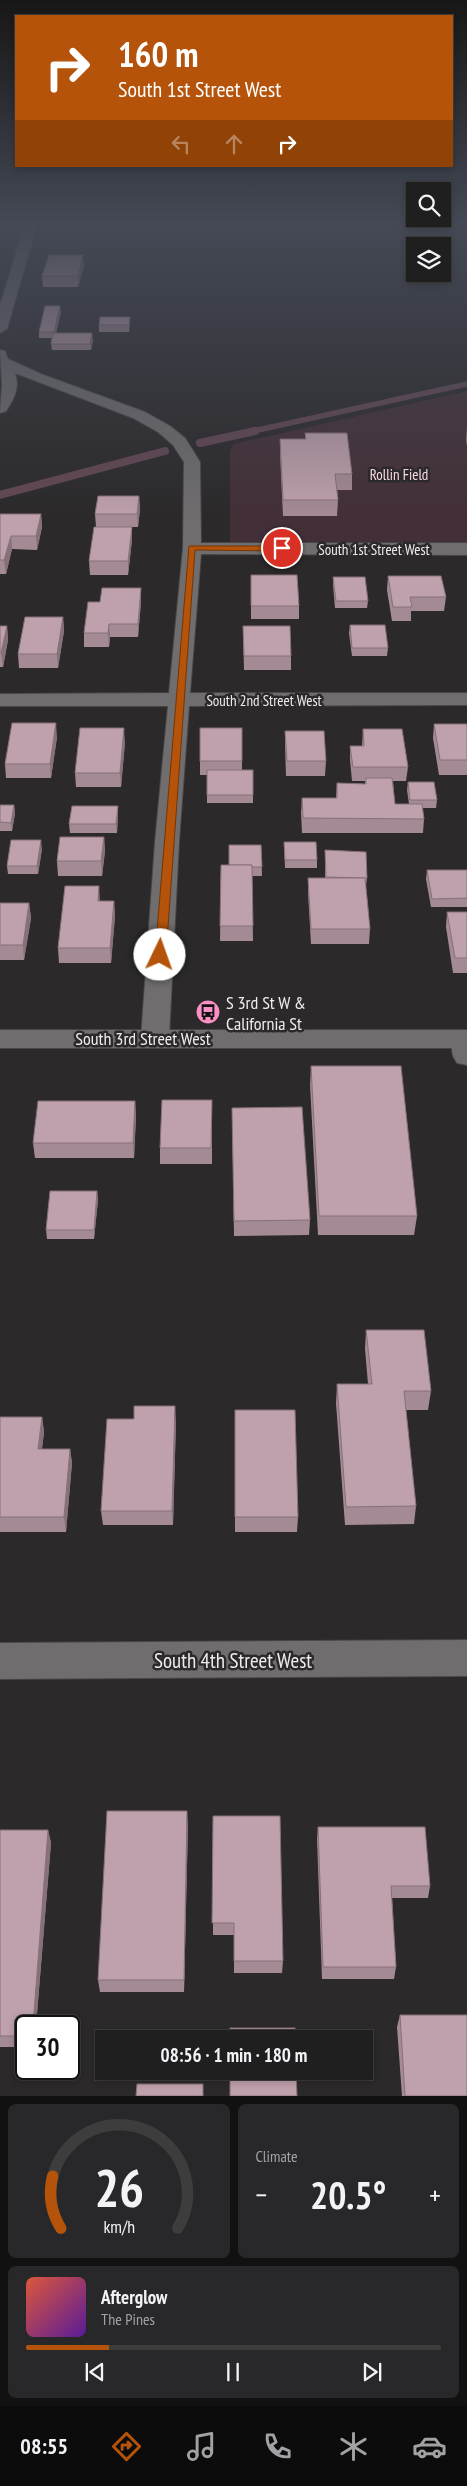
<!DOCTYPE html>
<html lang="en">
<head>
<meta charset="utf-8">
<style>
  :root { --surface:#201f20; --page:#282729; --text:#f1f3f6; --muted:#a2a2a5; --line:#3d3d3e; --accent:#b45309 }
  body { margin:0; font-family:"PT Sans Narrow",sans-serif; background:var(--page); color:var(--text); height:100vh; display:flex; flex-direction:column; font-size:19px; white-space:nowrap }
  * { box-sizing:border-box; margin:0 }
  p { font-size:16px; color:var(--muted) }
  .icon { flex:none; width:28px; height:28px; fill:none; stroke:currentColor; stroke-width:2; stroke-linecap:round; stroke-linejoin:round }
  .map { position:relative; height:2096px; overflow:hidden }
  .panel { display:flex; flex-direction:column; gap:8px; padding:8px; background:#121112; flex:1 }
  .panel>* { flex:none }
  .hud { position:absolute; left:15px; top:15px; width:438px; height:152px; border-radius:0px; box-shadow:0 2px 8px #0003,0 0 0 1px var(--line); background:#b45309; color:#fff; overflow:hidden }
  .fabs { position:absolute; left:406px; top:182px; display:grid; gap:10px }
  .fabs a { display:grid; place-items:center; width:45px; height:45px; border-radius:0px; background:var(--surface); box-shadow:0 2px 8px #0003,0 0 0 1px var(--line); font-size:25px }
  .speed { position:absolute; left:15px; top:2015px; display:flex; gap:10px; font-size:25px; font-weight:700; text-align:center }
  .speed>* { display:grid; place-content:center; width:65px; height:65px; border-radius:50%; background:var(--surface); box-shadow:0 2px 8px #0003,0 0 0 1px var(--line); line-height:1 }
  .speed .limit { border:2px solid #111; border-radius:8px; background:#fff; color:#111 }
  .pin { position:absolute; display:grid; place-items:center; width:42px; height:42px; color:#fff; margin:-21px; border:2px solid #fff; border-radius:50%; box-shadow:0 1px 5px #0007 }
  .me { position:absolute; width:55px; margin:-28px; rotate:3deg; stroke-linejoin:round; filter:drop-shadow(0 0 4px #0008) }
  .turn { display:flex; align-items:center; gap:18px; height:105px; padding:0 20px; font-size:22px }
  .turn .icon { width:65px; height:65px; stroke-width:2.5 }
  .turn b { display:block; font-size:35px; line-height:42px }
  .lanes { display:flex; align-items:center; height:48px; padding:0 20px; background:#0003; justify-content:center; gap:25px; direction:ltr }
  .lanes .off { opacity:.35 }
  .big { font-size:38px; font-weight:800; line-height:1.1 }
  .panel .card { flex:1; display:flex; flex-direction:column; justify-content:center; gap:8px; min-width:0; padding:0 18px; border-radius:8px; background:var(--page) }
  .panel .dial { align-items:center; gap:0 }
  .dial svg { height:130px; overflow:visible; fill:none; stroke:var(--line); stroke-width:7; stroke-linecap:round; text-anchor:middle }
  .dial text { fill:var(--text); stroke:none }
  .song { display:flex; align-items:center; gap:15px }
  .cover { width:60px; height:60px; border-radius:8px; background:linear-gradient(135deg,hsl(10 70% 55%),hsl(270 70% 35%)) }
  .played { height:5px; border-radius:2px; background:linear-gradient(90deg,var(--accent) 20%,var(--line) 20%) }
  .keys { display:flex; justify-content:space-around; direction:ltr }
  .heat { display:flex; justify-content:space-between; align-items:center; font-size:28px; direction:ltr }
  .panel .tiles { flex:1; display:grid; gap:8px; grid-template-columns:1fr 1fr }
  .card:last-child { grid-column:span 2 }
  .trip { position:absolute; left:95px; top:2030px; width:278px; height:50px; border-radius:0px; background:var(--surface); box-shadow:0 2px 8px #0003,0 0 0 1px var(--line); font-weight:800; line-height:50px; text-align:center }
  .dock { display:flex; height:80px; justify-content:space-around; align-items:center; background:#0d0c0d; color:var(--muted) }
  .dock .icon { width:35px; height:35px }
  .dock .on { color:var(--accent) }
  .dock b { font-size:22px; color:var(--text) }
  .map>svg:first-child { display:block }
  .green { fill:#432f38 }
  .lines { fill:none; stroke-linecap:round; stroke-linejoin:round }
  .stream-far1 { stroke:#624753; stroke-width:5.5 }
  .stream { stroke:#624753; stroke-width:8 }
  .street-casing { stroke:#484647; stroke-width:2 }
  .secondary-casing { stroke:#484647; stroke-width:2 }
  .street { fill:#706d6f; fill-rule:evenodd }
  .secondary { fill:#706d6f; fill-rule:evenodd }
  .wall { fill:#a48a95 }
  .shaded-wall { fill:#867079 }
  .building { fill:#bfa0ad; stroke:#867079 }
  .route { fill:#b45309; stroke:#753606 }
  .labels { text-anchor:middle; dominant-baseline:central; stroke-width:5; stroke-linejoin:round; paint-order:stroke }
  .far-park-label { font-size:15px; fill:#f9d6e5; stroke:#2b292a }
  .far-street-label { font-size:15px; fill:#eeeced; stroke:#2b292a }
  .poi-label { font-size:18px; fill:#eeeced; stroke:#2b292a; text-anchor:start }
  .street-label { font-size:18px; fill:#eeeced; stroke:#2b292a }
  .near-street-label { font-size:21px; fill:#eeeced; stroke:#2b292a }
</style>
</head>
<body>
<div class="map">
<svg width="467" height="2096" viewBox="0 0 467 2096">
  <rect width="100%" height="100%" fill="#2b292a"/>
  <path class="green" d="M467,391V542H230V451L234,444Z"/>
  <g class="lines">
    <path class="stream-far1" d="M249,432L467,384"/>
    <g class="stream">
      <path d="M200,443L255,431"/>
      <path d="M0,495L165,451"/>
    </g>
    <defs>
      <g id="street">
        <path d="M25,224H37L7,329L0,333V305Z"/>
        <path d="M0,350L5,351L8,359L41,374L145,412L170,426L185,438L200,462L201,543H467V555L201,554L190,693H467V705L189,706L179,842L169,1038L165,1045L155,1047L145,1045L141,1038L155,842L168,706H0V694L169,693L183,548L184,462L173,445L158,432L133,418L15,373C20,388 14,399 6,411L0,413L2,384Z"/>
        <path d="M464,1030L467,1031V1065L457,1063L453,1056L450,1039L454,1032Z"/>
        <path d="M467,1640V1676L0,1679V1643Z"/>
      </g>
      <rect id="secondary" x="0" y="1030" width="467" height="18"/>
    </defs>
    <use href="#street" class="street-casing"/>
    <use href="#secondary" class="secondary-casing"/>
    <use href="#street" class="street"/>
    <use href="#secondary" class="secondary"/>
  </g>
  <g class="wall">
    <path d="M84,266L78,287H43L42,276Z"/>
    <path d="M61,312L56,333L93,340L91,350H52L51,344L52,338H39V332Z"/>
    <path d="M130,323L129,332H99V325Z"/>
    <path d="M467,427V446L466,440Z"/>
    <path d="M305,433L352,474V490H337L338,500L337,516H283L280,455V439H305Z"/>
    <path d="M139,496L140,509L138,527H132V540L128,575H90L89,561L96,527L95,514Z"/>
    <path d="M0,514H41L42,527L37,550L12,549L6,574H0Z"/>
    <path d="M251,575L299,606V619H251Z"/>
    <path d="M388,576L446,597L444,611H411V621H392L387,590Z"/>
    <path d="M333,577L368,601L367,608H335L333,585Z"/>
    <path d="M141,602L138,637H110L109,647H84V633Z"/>
    <path d="M63,617L64,631L58,668H19L18,654Z"/>
    <path d="M350,625L388,648L387,656H352L349,633Z"/>
    <path d="M0,626H7L8,640L3,667H0Z"/>
    <path d="M243,626L291,656V670H244Z"/>
    <path d="M434,724H467V775H439L433,738Z"/>
    <path d="M242,728V770H253V803H207V775H200V761Z"/>
    <path d="M363,729L408,767L406,781H393L395,804H409L407,790L408,782L437,800L436,808H422L424,819L423,833H302L301,813L302,798H336L337,783L365,784V781H352L350,760V746H362Z"/>
    <path d="M285,731L326,761L325,776H286L285,746Z"/>
    <path d="M57,737L51,778H6L5,764Z"/>
    <path d="M125,742L121,787H76L75,773Z"/>
    <path d="M0,805H14L15,813L12,831H0Z"/>
    <path d="M118,806V814L117,833H70L69,824Z"/>
    <path d="M104,837L105,851L102,876H58L57,861Z"/>
    <path d="M284,842L317,860V868H285Z"/>
    <path d="M261,845L262,876H252L253,941H220L221,865H229Z"/>
    <path d="M42,849L38,874H8L7,866Z"/>
    <path d="M325,850L367,878L366,886L370,929L369,944H311L308,893V878H325Z"/>
    <path d="M427,870H467V907H431L426,879Z"/>
    <path d="M100,901H114L115,916L111,963H59L58,948Z"/>
    <path d="M0,903H29L31,918L24,960H0Z"/>
    <path d="M447,912H467V973H453L446,927Z"/>
    <path d="M311,1066L417,1216L414,1235H318L310,1085Z"/>
    <path d="M212,1100V1164H160V1148Z"/>
    <path d="M135,1101L136,1116L134,1158H35L33,1143Z"/>
    <path d="M232,1108L310,1220L309,1235L234,1236Z"/>
    <path d="M97,1191L98,1200L94,1239H47L46,1230Z"/>
    <path d="M366,1330L431,1391L428,1410H406L416,1506L414,1524L345,1525L336,1403L337,1384H368L365,1349Z"/>
    <path d="M235,1410L298,1517L297,1532H235Z"/>
    <path d="M0,1417H42L44,1432L42,1449H70L72,1463L66,1532H0Z"/>
    <path d="M176,1421L173,1525H103L101,1511Z"/>
    <path d="M213,1816L283,1961L282,1973H234V1935H213Z"/>
    <path d="M188,1824L184,1992H100L98,1980Z"/>
    <path d="M318,1827L430,1886L428,1898H392L396,1967L394,1979H322L317,1839Z"/>
    <path d="M0,1830H48L51,1843L36,2026H26V2047H0Z"/>
    <path d="M400,2015L467,2096H402L397,2027Z"/>
  </g>
  <g class="shaded-wall">
    <path d="M83,255L84,266L78,287V276Z"/>
    <path d="M60,306L61,312L55,338L54,332Z"/>
    <path d="M92,333L93,340L91,350L90,344Z"/>
    <path d="M139,496L140,509L138,527L137,514Z"/>
    <path d="M41,514L42,527L37,550L36,536Z"/>
    <path d="M132,527V540L128,575V561Z"/>
    <path d="M11,536L12,549L6,574L4,560Z"/>
    <path d="M141,588V602L138,637V624Z"/>
    <path d="M63,617L64,631L58,668L57,654Z"/>
    <path d="M109,624L110,637L109,647L108,633Z"/>
    <path d="M7,626L8,640L3,667L1,653Z"/>
    <path d="M56,723L57,737L51,778L50,764Z"/>
    <path d="M124,728L125,742L121,787L120,773Z"/>
    <path d="M14,805L15,813L12,831L11,823Z"/>
    <path d="M118,806V814L117,833L116,824Z"/>
    <path d="M104,837L105,851L102,876L101,861Z"/>
    <path d="M41,840L42,849L38,874L37,866Z"/>
    <path d="M99,886L100,901H98Z"/>
    <path d="M114,901L115,916L111,963L110,948Z"/>
    <path d="M29,903L31,918L24,960L23,945Z"/>
    <path d="M135,1101L136,1116L134,1158L133,1143Z"/>
    <path d="M97,1191L98,1200L94,1239V1230Z"/>
    <path d="M175,1406L176,1421L173,1525L172,1511Z"/>
    <path d="M42,1417L44,1432L40,1463L38,1449Z"/>
    <path d="M70,1449L72,1463L66,1532L64,1517Z"/>
    <path d="M187,1811L188,1824L184,1992V1980Z"/>
    <path d="M48,1830L51,1843L36,2026H33Z"/>
  </g>
  <g class="building">
    <path d="M49,255H83L78,276H42Z"/>
    <path d="M45,306H60L54,332H39Z"/>
    <path d="M100,317H130L129,325H99Z"/>
    <path d="M53,333H92L90,344H51Z"/>
    <path d="M305,433H347L352,474H335L338,500H283L280,439H306Z"/>
    <path d="M98,496H139L137,514H95Z"/>
    <path d="M0,514H41L36,536H11L4,560H0Z"/>
    <path d="M94,527H132L128,561H89Z"/>
    <path d="M251,575H297L299,606H251Z"/>
    <path d="M388,576H441L446,597H410L412,607H393Z"/>
    <path d="M333,577H365L368,601H336Z"/>
    <path d="M102,588H141L138,624H109L108,633H84L88,602H100Z"/>
    <path d="M25,617H63L57,654H18Z"/>
    <path d="M350,625H385L388,648H352Z"/>
    <path d="M0,626H7L1,653H0Z"/>
    <path d="M243,626H290L291,656H244Z"/>
    <path d="M12,723H56L50,764H5Z"/>
    <path d="M434,724H467V760H440Z"/>
    <path d="M80,728H124L120,773H75Z"/>
    <rect x="200" y="728" width="42" height="33"/>
    <path d="M363,729H402L408,767H353L350,746H364Z"/>
    <path d="M285,731H324L326,761H287Z"/>
    <rect x="207" y="770" width="46" height="25"/>
    <path d="M366,778H392L395,804H422L424,819L303,818L302,798H337V783L366,784Z"/>
    <path d="M408,782H434L437,800H410Z"/>
    <path d="M0,805H14L11,823L0,822Z"/>
    <path d="M72,806H118L116,824H69Z"/>
    <path d="M60,837H104L101,861H57Z"/>
    <path d="M11,840H41L37,866H7Z"/>
    <path d="M284,842H316L317,860H285Z"/>
    <path d="M229,845H261L262,867H252V865H229Z"/>
    <path d="M325,850L366,852L367,878L326,877Z"/>
    <path d="M221,865H252L253,926H220Z"/>
    <path d="M427,870H467V898L432,899Z"/>
    <path d="M308,878H365L370,929H311Z"/>
    <path d="M65,886H99L98,901H114L110,948H58Z"/>
    <path d="M0,903H29L23,945H0Z"/>
    <path d="M447,912H467V958H455Z"/>
    <path d="M311,1066H401L417,1216H319Z"/>
    <path d="M162,1100H212L211,1148H160Z"/>
    <path d="M38,1101H135L133,1143H33Z"/>
    <path d="M302,1107L310,1220L234,1221L232,1108Z"/>
    <path d="M50,1191H97L94,1230H46Z"/>
    <path d="M366,1330H424L431,1391H404L416,1506L346,1507L337,1384H372Z"/>
    <path d="M134,1406H175L172,1511H101L107,1419H134Z"/>
    <path d="M235,1410H295L298,1517H235Z"/>
    <path d="M0,1417H42L38,1449H70L64,1517H0Z"/>
    <path d="M107,1811H187L184,1980H98Z"/>
    <path d="M213,1816H280L283,1961H234V1923H212Z"/>
    <path d="M318,1827H425L430,1886H391L396,1967H323Z"/>
    <path d="M0,1830H48L33,2026H26V2036H0Z"/>
    <path d="M400,2015H467V2096H405Z"/>
    <rect x="230" y="2028" width="65" height="11"/>
    <path d="M230,2071H296L297,2096H230Z"/>
    <path d="M137,2084H203V2096H136Z"/>
  </g>
  <linearGradient id="sky" x2="0" y2="1"><stop stop-color="#181717"/><stop offset="0.43" stop-color="#444955"/><stop offset="1" stop-color="#444955" stop-opacity="0"/></linearGradient>
  <rect width="467" height="518" fill="url(#sky)"/>
  <path class="route" d="M189,546H282L285,548L282,551L195,550L166,955L160,958L155,955Z"/>
  <defs>
    <symbol id="bus-disc" viewBox="-11 -11 22 22"><circle r="9.5" fill="#fc8fc3" stroke="#2b292a"/><path d="M-5-6H5V4H4V6H2V4H-2V6H-4V4H-5ZM-3.5-4V0h7V-4ZM-3.5 1.2v1.5H-2V1.2ZM2 1.2v1.5H3.5V1.2Z" fill="#111"/></symbol>
  </defs>
  <g fill-rule="evenodd">
    <use href="#bus-disc" x="194" y="998" width="28" height="28"/>
  </g>
  <g class="labels">
    <g class="far-park-label">
      <text x="399" y="474">Rollin Field</text>
    </g>
    <g class="far-street-label">
      <text x="374" y="549">South 1st Street West</text>
      <text x="264" y="700">South 2nd Street West</text>
    </g>
    <g class="poi-label">
      <text x="226" y="1002">S 3rd St W &amp;<tspan x="226" dy="21">California St</tspan></text>
    </g>
    <g class="street-label">
      <text x="143" y="1038">South 3rd Street West</text>
    </g>
    <g class="near-street-label">
      <text x="233" y="1660">South 4th Street West</text>
    </g>
  </g>
</svg>
<div class="fabs">
<a><svg class="icon" aria-label="search" viewBox="0 0 24 24"><circle cx="10" cy="10" r="6"/><path d="M15 15l6 6"/></svg></a>
<a><svg class="icon" aria-label="layers" viewBox="0 0 24 24"><path d="M12 4l9 5-9 5-9-5zM3 14l9 5 9-5"/></svg></a>
</div>
<div class="speed"><div class="limit">30</div></div>
<div class="pin" style="left:282px;top:548px;background:#d93025"><svg class="icon" aria-label="arrive" viewBox="0 0 24 24"><path d="M6 21V4h12l-3 4 3 4H6"/></svg></div>
<svg class="me" style="left:160px;top:955px" viewBox="-20 -20 40 40"><circle r="19" fill="#fff"/><path d="M0-13L10 11 0 6-10 11z" fill="#b45309"/></svg>
<div class="trip">08:56 · 1 min · 180 m</div>
<div class="hud">
<div class="turn"><svg class="icon" aria-label="right" viewBox="0 0 24 24"><path d="M7 20v-9h11M14 6l5 5-5 5"/></svg><div><b>160 m</b>South 1st Street West</div></div>
<div class="lanes"><svg class="icon off" aria-label="left" viewBox="0 0 24 24"><path d="M17 20v-9H6M10 6l-5 5 5 5"/></svg><svg class="icon off" aria-label="ahead" viewBox="0 0 24 24"><path d="M12 20V5M6 11l6-6 6 6"/></svg><svg class="icon" aria-label="right" viewBox="0 0 24 24"><path d="M7 20v-9h11M14 6l5 5-5 5"/></svg></div>
</div>
</div>
<section class="panel">
<div class="tiles">
<div class="card dial"><svg viewBox="0 0 100 80">
<path d="M14 69A42 42 0 1 1 86 69"/>
<path d="M14 69A42 42 0 0 1 9 37" stroke="#b45309"/>
<text x="50" y="56" font-size="32" font-weight="700">26</text>
<text x="50" y="72" font-size="11">km/h</text>
</svg></div>
<div class="card"><p>Climate</p>
<div class="heat"><a>−</a><b class="big">20.5°</b><a>+</a></div>
</div>
<div class="card">
<div class="song"><i class="cover"></i><div><b>Afterglow</b><p>The Pines</p></div></div>
<div class="played"></div>
<div class="keys"><svg class="icon" aria-label="previous" viewBox="0 0 24 24"><path d="M18 5L8 12l10 7zM5 5v14"/></svg><svg class="icon" aria-label="pause" viewBox="0 0 24 24"><path d="M8 5v14M16 5v14"/></svg><svg class="icon" aria-label="next" viewBox="0 0 24 24"><path d="M6 5l10 7-10 7zM19 5v14"/></svg></div>
</div>
</div>
</section>
<nav class="dock">
<b>08:55</b>
<svg class="icon on" aria-label="directions" viewBox="0 0 24 24"><path d="M12 3l9 9-9 9-9-9zM9 14v-3h6M13 9l2 2-2 2"/></svg>
<svg class="icon" aria-label="music" viewBox="0 0 24 24"><path d="M9 18V5l10-2v13"/><circle cx="6" cy="18" r="3"/><circle cx="16" cy="16" r="3"/></svg>
<svg class="icon" aria-label="phone" viewBox="0 0 24 24"><path d="M5 4h4l2 5-3 2q2 4 5 5l2-3 5 2v4C11 20 4 13 5 4z"/></svg>
<svg class="icon" aria-label="climate" viewBox="0 0 24 24"><path d="M12 3v18M4 7l16 10M4 17L20 7"/></svg>
<svg class="icon" aria-label="car" viewBox="0 0 24 24"><path d="M5 17H2v-5l4-1 3-4h7l3 4 3 1v5h-3M9 17h6M6 11h13"/><circle cx="7" cy="17" r="2"/><circle cx="17" cy="17" r="2"/></svg>
</nav>
</body>
</html>
